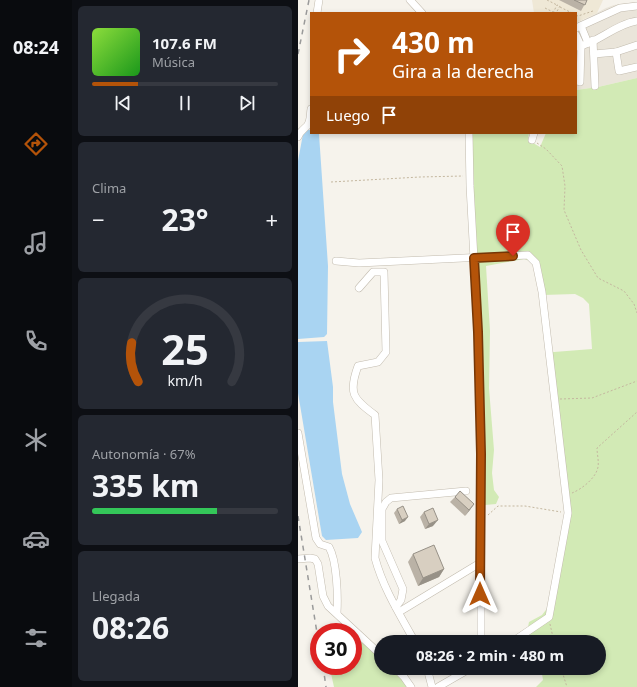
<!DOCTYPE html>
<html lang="es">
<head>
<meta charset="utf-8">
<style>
  :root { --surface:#171b24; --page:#242831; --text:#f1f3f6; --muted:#9ea1a6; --line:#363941; --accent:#b45309 }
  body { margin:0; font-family:"Noto Sans",sans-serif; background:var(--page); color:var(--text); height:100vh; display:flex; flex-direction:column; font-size:15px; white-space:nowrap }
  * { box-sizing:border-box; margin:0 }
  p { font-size:13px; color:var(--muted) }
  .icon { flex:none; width:22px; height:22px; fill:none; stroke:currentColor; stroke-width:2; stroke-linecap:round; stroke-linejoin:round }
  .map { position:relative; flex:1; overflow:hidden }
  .drawer { display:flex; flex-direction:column; gap:6px; padding:6px; background:#0d0f14; width:226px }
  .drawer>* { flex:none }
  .guide { position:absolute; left:12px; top:12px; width:267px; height:122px; border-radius:0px; box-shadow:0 2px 6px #0003; background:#b45309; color:#fff; overflow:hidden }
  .speed { position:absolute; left:12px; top:623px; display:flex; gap:8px; font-size:20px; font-weight:700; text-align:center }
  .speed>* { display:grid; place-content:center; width:52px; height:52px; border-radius:50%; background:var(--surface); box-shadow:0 2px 6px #0003; line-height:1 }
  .speed .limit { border:6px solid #d22; background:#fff; color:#111 }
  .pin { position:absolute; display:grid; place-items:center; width:34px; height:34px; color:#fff; margin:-41px -17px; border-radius:50% 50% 50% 0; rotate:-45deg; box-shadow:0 0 4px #0007 }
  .pin .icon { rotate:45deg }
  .me { position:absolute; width:44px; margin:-22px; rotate:0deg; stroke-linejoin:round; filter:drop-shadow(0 0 3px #0008) }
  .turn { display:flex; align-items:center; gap:14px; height:84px; padding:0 16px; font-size:18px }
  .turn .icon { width:52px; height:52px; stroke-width:2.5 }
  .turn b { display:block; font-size:28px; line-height:34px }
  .then { display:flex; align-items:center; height:38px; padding:0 16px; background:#0003; gap:8px; font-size:15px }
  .big { font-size:30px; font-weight:700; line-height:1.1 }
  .drawer .card { flex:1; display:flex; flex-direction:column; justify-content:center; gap:6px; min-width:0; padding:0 14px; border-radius:6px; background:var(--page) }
  .drawer .dial { align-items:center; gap:0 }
  .dial svg { height:104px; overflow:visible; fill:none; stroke:var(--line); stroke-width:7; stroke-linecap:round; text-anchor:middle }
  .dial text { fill:var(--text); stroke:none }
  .song { display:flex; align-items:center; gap:12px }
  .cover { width:48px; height:48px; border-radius:6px; background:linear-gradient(135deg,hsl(90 70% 55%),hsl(120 70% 35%)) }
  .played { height:4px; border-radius:2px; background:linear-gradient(90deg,var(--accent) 25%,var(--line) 25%) }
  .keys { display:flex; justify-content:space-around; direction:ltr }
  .heat { display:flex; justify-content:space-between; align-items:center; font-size:22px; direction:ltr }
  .charge { height:6px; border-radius:3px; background:linear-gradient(90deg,#34c759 67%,var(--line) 0) }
  .trip { position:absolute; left:76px; top:635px; width:232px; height:40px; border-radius:20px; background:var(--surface); box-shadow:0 2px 6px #0003; font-weight:700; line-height:40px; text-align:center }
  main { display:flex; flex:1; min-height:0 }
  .menu { display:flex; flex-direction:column; width:72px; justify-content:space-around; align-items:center; background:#090b0e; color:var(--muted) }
  .menu .icon { width:28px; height:28px }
  .menu .selected { color:var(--accent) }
  .menu b { font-size:18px; color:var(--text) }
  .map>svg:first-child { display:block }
  .residential { fill:#eae5da }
  .education { fill:#efe8d6 }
  .green { fill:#d2eab5 }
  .water { fill:#a9d4f2 }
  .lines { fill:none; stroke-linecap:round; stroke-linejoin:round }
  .minor-casing { stroke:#c2bbae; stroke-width:8 }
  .path { stroke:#c4b79f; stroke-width:1; stroke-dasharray:2 2; stroke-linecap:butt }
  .minor { stroke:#fff; stroke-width:7 }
  .rail { stroke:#9a9a9a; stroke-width:1.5; stroke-dasharray:5 5; stroke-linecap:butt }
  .wall { fill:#bab2a6 }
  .shaded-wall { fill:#979187 }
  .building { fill:#d8cfc1; stroke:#979187 }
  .route-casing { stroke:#753606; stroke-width:10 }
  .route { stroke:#b45309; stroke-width:7 }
</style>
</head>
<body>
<main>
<nav class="menu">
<b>08:24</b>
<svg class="icon selected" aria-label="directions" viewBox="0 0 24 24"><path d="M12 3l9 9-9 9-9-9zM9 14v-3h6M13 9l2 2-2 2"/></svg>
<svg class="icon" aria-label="music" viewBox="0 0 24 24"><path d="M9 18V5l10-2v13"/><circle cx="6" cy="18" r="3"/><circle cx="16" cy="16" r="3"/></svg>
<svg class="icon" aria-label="phone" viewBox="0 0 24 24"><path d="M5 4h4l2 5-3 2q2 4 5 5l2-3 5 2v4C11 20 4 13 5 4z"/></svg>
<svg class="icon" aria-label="climate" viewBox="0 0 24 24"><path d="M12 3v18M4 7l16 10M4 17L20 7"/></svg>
<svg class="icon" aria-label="car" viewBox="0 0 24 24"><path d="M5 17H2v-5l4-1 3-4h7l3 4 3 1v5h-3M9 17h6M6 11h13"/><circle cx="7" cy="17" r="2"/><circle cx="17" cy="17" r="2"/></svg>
<svg class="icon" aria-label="filters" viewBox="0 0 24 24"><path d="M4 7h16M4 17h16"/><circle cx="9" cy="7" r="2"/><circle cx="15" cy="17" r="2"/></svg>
</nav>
<section class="drawer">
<div class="card">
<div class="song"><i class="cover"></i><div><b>107.6 FM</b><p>Música</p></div></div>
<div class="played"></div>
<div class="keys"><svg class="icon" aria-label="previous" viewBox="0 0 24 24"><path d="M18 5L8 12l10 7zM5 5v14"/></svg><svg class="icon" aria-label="pause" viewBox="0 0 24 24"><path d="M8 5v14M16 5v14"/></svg><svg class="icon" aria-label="next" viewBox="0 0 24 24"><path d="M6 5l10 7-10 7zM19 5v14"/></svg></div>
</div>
<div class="card"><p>Clima</p>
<div class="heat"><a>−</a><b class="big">23°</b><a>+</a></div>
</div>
<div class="card dial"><svg viewBox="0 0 100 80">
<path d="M14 69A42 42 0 1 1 86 69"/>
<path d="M14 69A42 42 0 0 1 9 39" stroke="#b45309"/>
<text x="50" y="56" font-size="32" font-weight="700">25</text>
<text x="50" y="72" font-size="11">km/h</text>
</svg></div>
<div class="card"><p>Autonomía · 67%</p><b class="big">335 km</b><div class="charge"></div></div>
<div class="card"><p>Llegada</p><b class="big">08:26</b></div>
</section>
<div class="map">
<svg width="339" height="687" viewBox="0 0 339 687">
  <rect width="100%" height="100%" fill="#f6f3ec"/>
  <path class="residential" d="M339,2V78L300,87L278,90V24L308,8L316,5Z"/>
  <path class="education" d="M234,0H305L299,13L278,23V13H236Z"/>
  <g class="green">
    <path d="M339,78V687H238L245,680L243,668H301V642H237L229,632L231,622L244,615L254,602L270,513L250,350L256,352L294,349L291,304L285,298L277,294L245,295L238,263L226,259L188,266L192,331L191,388L196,450L194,473L196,490L201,497L198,504L187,505V479L170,133H231L230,140L242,147L248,133H278V90L300,87Z"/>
    <path d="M62,637L83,658V668H94L103,677L109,687H36L32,669H36L38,666H55V645Z"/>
  </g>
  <g class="water">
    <path d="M8,130H13V133L21,134L30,266L29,334L26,337L0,339V161L5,134Z"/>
    <path d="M29,341L35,387V402L44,474L52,504L64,532L60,538L28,540L24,536L0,393V342Z"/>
  </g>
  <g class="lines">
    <defs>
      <g id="minor">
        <path d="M112,0L124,13"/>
        <path d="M19,13L21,0"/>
        <path d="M283,26L290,43"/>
        <path d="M278,28L322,8L339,6"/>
        <path d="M278,35L283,46L282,82"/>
        <path d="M295,40L297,86"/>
        <path d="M278,47C299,44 317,24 339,21"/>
        <path d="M318,52L321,71L339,67"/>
        <path d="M296,54L318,52L339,45"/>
        <path d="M171,133L172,186L180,332L183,454V642"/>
        <path d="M0,137C2,131 5,130 9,126C13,121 12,115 13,109"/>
        <path d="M234,140L236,133"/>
        <path d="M38,261L61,263L230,255L238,263L244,292L270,513L251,617L214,642"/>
        <path d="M61,288L75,272H86L88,352L80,362L60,366C50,393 55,399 77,415L81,480L77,558C85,588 102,615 117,642"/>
        <path d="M0,433L18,538L22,544L31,547C39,561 40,596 39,613"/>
        <path d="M0,559L12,558L17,559L20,564L25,596L30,606L83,655"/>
        <path d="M98,607L103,600L105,589L84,541V509L88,502L93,498L168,491"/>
        <path d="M101,612L182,563"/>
        <path d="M97,668L106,677L113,687"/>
        <path d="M129,668L134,687"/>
        <path d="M140,687L173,668"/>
      </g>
    </defs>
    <use href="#minor" class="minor-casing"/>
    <g class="path">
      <path d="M249,0L259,5"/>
      <path d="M262,7L274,13"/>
      <path d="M247,8L255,12"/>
      <path d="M255,13L259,5L262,6L258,13"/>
      <path d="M278,15L280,16L295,11"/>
      <path d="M239,143L248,149L264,166L267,186L266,210L283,250L300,278L326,291L336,304L339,313"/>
      <path d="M33,182L122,177L165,176"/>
      <path d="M262,399L294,398L339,381"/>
      <path d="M274,493C284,489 298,478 300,467C301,461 299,454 299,448L339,412"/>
      <path d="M190,515L200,506H227L263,512"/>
      <path d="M252,624L256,642"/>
      <path d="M263,668L269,687"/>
    </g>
    <use href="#minor" class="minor"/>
    <g class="rail">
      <path d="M0,54L11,0"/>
      <path d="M0,516L21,645"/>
      <path d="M25,666L28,687"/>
    </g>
  </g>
  <g class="wall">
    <path d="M261,0H289L283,11Z"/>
    <path d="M157,497L176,504L167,516L152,502Z"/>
    <path d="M99,509L107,521L101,524L96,513Z"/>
    <path d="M126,512L135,526L127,529L122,517Z"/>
    <path d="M115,554L146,569L141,577L120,586L110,562Z"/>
  </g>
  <g class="shaded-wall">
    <path d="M176,504L172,510L167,516L171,510Z"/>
    <path d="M110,517L107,521L101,524L104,520Z"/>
    <path d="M140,520L135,526L127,529L131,524Z"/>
    <path d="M146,569L141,577L120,586L125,578Z"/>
  </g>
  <g class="building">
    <path d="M276,0H289L287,5Z"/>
    <path d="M162,491L176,504L171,510L157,497Z"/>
    <path d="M105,506L110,517L104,520L99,509Z"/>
    <path d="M135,508L140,520L131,524L126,512Z"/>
    <path d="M136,545L146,569L125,578L115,554Z"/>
  </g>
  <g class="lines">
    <defs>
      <path id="route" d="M182,594L183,454L180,332L176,258L215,256"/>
    </defs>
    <use href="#route" class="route-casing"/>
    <use href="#route" class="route"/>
  </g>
</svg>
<div class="speed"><div class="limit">30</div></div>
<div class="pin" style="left:215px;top:256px;background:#d93025"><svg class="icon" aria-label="arrive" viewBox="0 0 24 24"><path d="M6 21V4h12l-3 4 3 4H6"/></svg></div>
<svg class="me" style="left:182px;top:594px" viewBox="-20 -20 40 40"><path d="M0-17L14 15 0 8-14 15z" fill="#b45309" stroke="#fff" stroke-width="4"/></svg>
<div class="trip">08:26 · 2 min · 480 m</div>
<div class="guide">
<div class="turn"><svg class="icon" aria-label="right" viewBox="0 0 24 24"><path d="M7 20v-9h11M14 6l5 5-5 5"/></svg><div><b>430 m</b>Gira a la derecha</div></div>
<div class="then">Luego<svg class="icon" aria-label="arrive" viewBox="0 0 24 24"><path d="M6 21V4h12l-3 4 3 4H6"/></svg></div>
</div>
</div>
</main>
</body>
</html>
